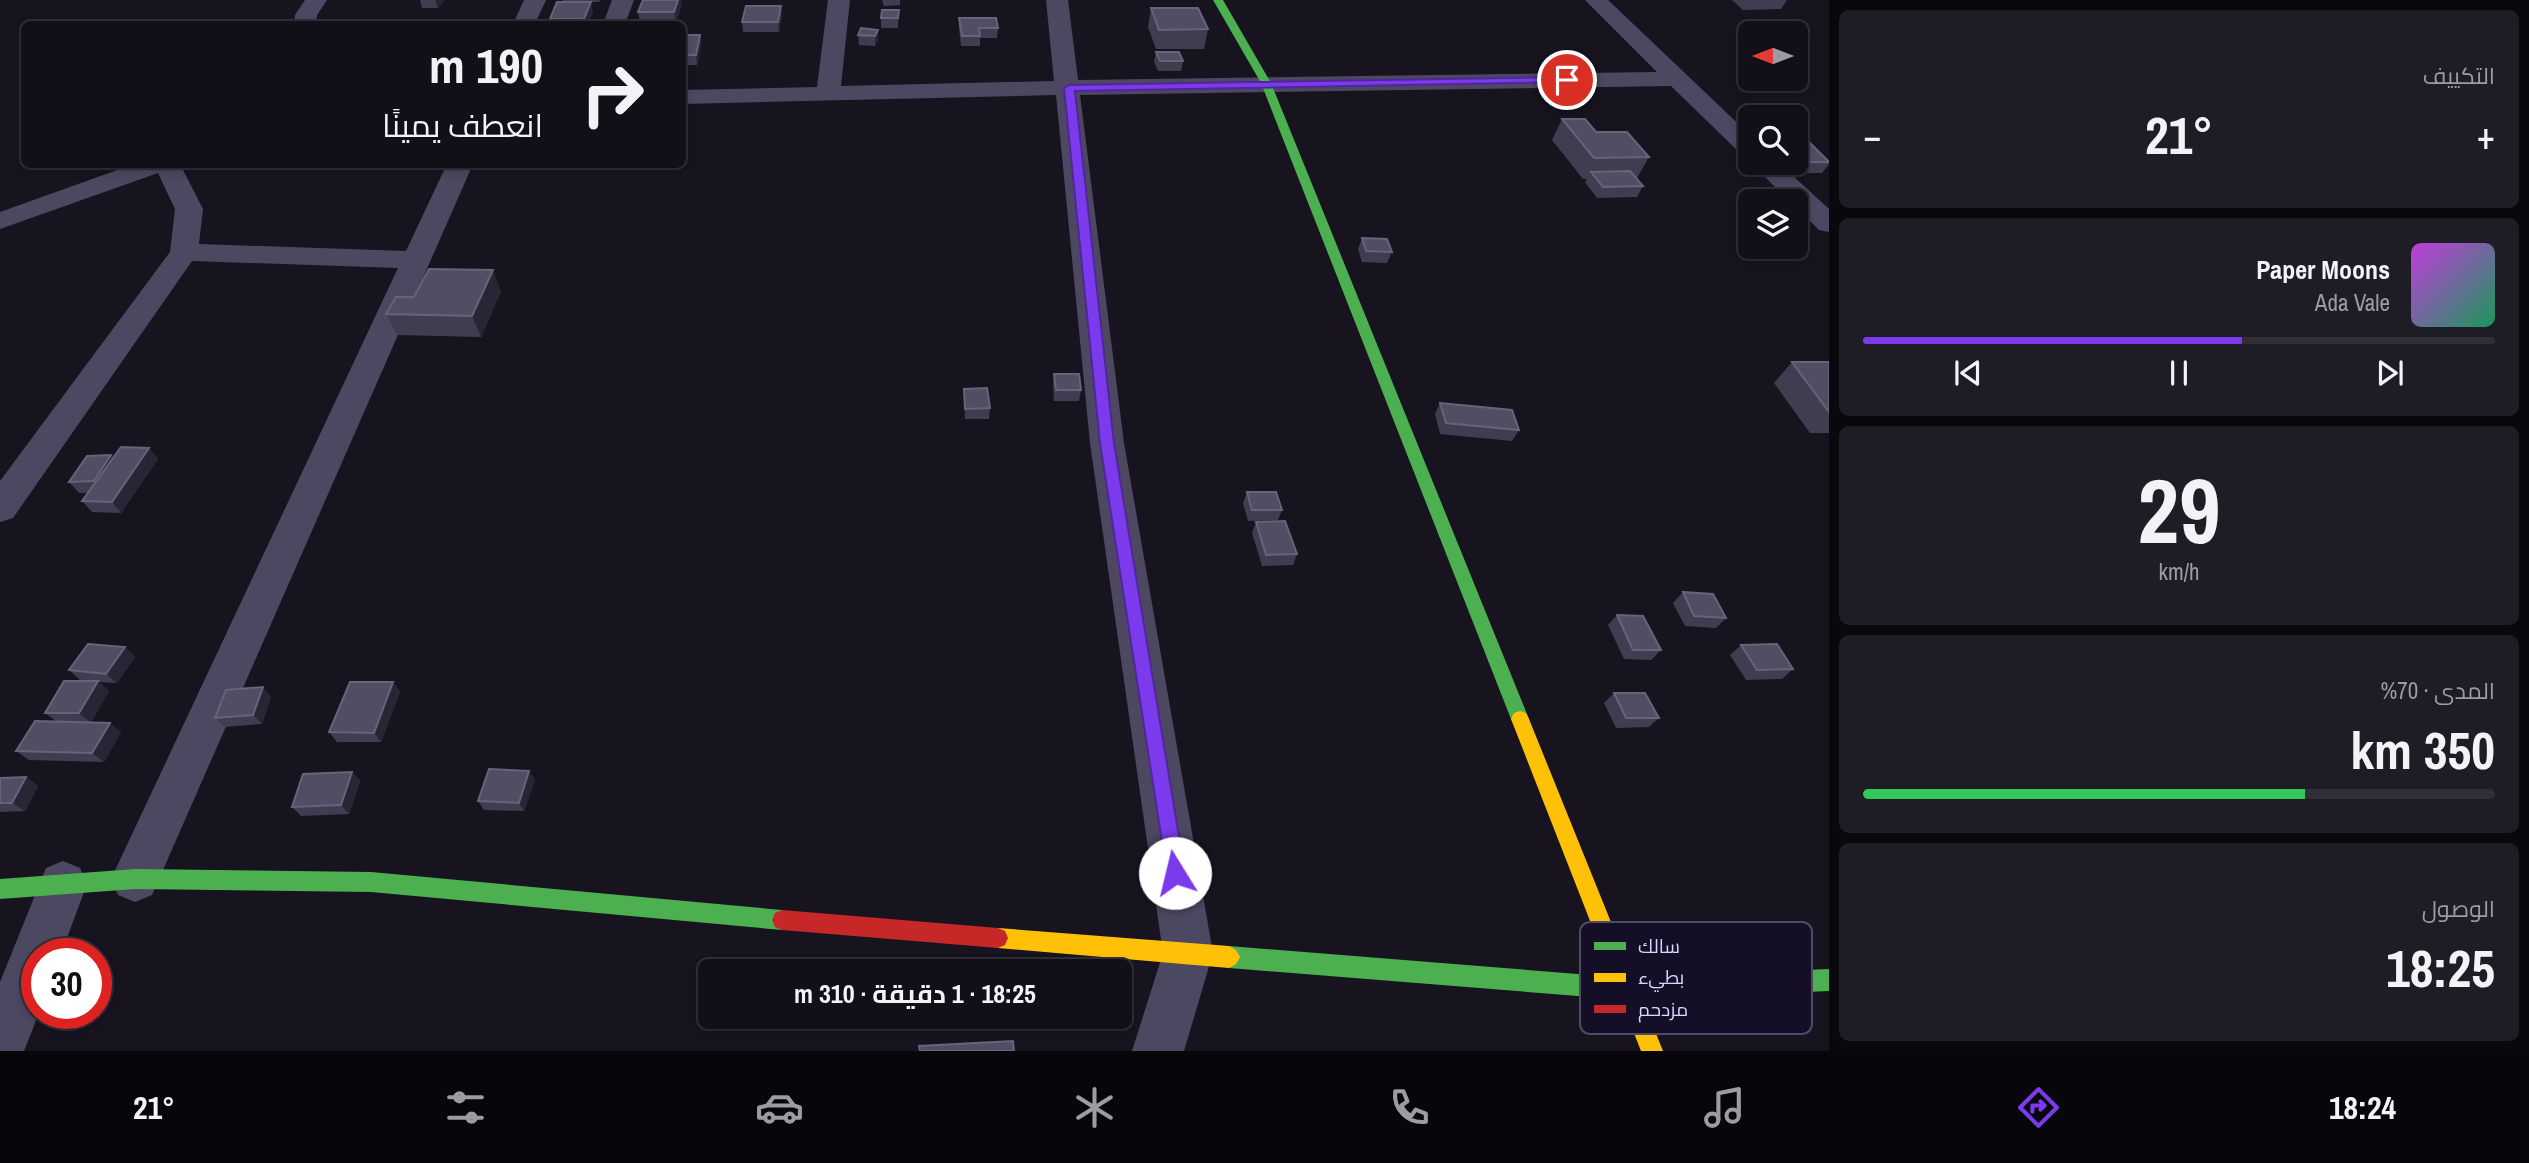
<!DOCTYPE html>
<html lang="ar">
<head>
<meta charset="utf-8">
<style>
  :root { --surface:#110f18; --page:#1e1d25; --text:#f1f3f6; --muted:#9c9ca2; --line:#302f37; --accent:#7c3aed }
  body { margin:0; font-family:"Archivo Narrow",Cairo,sans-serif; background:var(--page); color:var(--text); direction:rtl; height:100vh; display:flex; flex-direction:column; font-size:26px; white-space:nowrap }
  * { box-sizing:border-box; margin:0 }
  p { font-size:23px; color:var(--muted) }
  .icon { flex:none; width:38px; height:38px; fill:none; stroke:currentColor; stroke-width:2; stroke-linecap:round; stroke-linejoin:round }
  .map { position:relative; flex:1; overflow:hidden; direction:ltr }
  .details { display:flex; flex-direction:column; gap:10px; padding:10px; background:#09080d; width:700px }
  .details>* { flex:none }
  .hud { position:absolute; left:21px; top:21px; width:665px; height:147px; border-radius:10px; box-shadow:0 4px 10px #0003,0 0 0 2px var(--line); direction:rtl; background:#110f18; color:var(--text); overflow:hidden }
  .needle { width:46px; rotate:270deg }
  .buttons { position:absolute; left:1738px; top:21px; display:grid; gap:14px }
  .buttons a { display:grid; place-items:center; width:70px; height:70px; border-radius:10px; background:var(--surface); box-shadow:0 4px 10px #0003,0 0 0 2px var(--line); font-size:35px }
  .speed { position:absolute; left:21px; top:938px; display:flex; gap:14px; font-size:35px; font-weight:700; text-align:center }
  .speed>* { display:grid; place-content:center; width:91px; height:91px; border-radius:50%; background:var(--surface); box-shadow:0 4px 10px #0003,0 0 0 2px var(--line); line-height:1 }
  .speed .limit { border:10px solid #d22; background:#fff; color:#111 }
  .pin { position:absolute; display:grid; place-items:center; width:60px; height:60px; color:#fff; margin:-30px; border:4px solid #fff; border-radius:50%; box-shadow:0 2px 7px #0007 }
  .me { position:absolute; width:77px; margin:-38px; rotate:351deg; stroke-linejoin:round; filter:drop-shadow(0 0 5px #0008) }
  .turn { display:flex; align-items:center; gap:24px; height:147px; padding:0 28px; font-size:32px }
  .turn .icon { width:91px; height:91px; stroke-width:2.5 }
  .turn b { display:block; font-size:49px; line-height:60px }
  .big { font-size:52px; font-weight:700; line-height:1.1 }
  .details .widget { flex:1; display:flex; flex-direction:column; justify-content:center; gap:10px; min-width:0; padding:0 24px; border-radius:10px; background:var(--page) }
  .details .dial { align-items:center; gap:0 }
  .dial b { font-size:91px; line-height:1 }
  .song { display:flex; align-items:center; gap:21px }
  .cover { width:84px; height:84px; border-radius:10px; background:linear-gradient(135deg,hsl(290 70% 55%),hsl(150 70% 35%)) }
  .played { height:7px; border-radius:4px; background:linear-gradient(90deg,var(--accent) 60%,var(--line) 60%) }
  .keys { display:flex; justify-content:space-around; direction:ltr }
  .heat { display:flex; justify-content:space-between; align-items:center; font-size:38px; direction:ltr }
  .charge { height:10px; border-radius:5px; background:linear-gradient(90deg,#34c759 70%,var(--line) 0) }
  .trip { position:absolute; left:698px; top:959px; width:434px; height:70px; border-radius:10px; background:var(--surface); box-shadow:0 4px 10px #0003,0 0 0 2px var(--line); font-weight:700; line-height:70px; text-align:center; direction:rtl }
  .tabs { display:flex; height:112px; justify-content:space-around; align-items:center; background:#07060a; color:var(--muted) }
  .tabs .icon { width:49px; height:49px }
  .tabs .selected { color:var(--accent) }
  .tabs b { font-size:32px; color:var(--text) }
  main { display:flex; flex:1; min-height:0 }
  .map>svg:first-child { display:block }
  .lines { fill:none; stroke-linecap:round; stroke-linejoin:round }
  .street { fill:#4c4861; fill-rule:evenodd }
  .fast { fill:#4caf50; fill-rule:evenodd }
  .slow { fill:#ffc107; fill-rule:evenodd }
  .jam { fill:#c62828; fill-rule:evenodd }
  .wall { fill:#423c50 }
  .shaded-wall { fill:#2a2535 }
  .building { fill:#524d63; stroke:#68627b; stroke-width:2 }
  .route { fill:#7c3aed; stroke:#51269a; stroke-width:2 }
  .key { fill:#140e26; stroke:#504967; stroke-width:2 }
  .key-label { font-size:19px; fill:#dcd3ff }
</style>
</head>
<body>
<main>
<section class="details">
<div class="widget"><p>التكييف</p>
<div class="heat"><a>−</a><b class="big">21°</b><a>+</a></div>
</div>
<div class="widget">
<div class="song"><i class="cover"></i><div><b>Paper Moons</b><p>Ada Vale</p></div></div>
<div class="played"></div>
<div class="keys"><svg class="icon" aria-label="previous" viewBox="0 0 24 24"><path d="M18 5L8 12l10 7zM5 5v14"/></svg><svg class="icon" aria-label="pause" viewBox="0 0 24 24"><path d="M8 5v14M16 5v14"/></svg><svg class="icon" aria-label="next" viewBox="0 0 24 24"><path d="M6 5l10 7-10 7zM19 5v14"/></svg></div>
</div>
<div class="widget dial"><b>29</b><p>km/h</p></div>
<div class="widget"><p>المدى · 70%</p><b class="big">350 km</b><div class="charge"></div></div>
<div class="widget"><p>الوصول</p><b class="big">18:25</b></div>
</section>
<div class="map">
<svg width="1829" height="1051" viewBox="0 0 1829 1051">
  <rect width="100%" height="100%" fill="#171420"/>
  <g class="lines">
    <g class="street">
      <path d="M305,0H327L317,15L316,24H294L295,15Z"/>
      <path d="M524,0H546L535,24H513Z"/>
      <path d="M612,0H634L625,24H603Z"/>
      <path d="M828,0H850L841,86L1054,81L1046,0H1068L1078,80L1657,72L1585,0H1608L1750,135V157L1741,154L1671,86L1080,95L1124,443L1213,953L1184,1051H1132L1163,953L1090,443L1056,95L682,104V90L817,87Z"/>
      <path d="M1751,163H1779L1829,209V232L1819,230L1796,207V201H1789Z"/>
      <path d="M134,164H180L203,209L199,244L406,251L447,164H473L152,895L135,902L118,895L111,879L398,268L192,261L13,518L0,522V481L170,252L175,209L158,173L0,229V212Z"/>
      <path d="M63,861L80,868L87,884L61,954H37L39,1013L24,1051H0V982L46,868Z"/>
    </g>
    <g class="fast">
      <path d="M1213,0H1223L1271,83L1529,719L1526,725L1520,727L1514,725L1511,719L1261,83Z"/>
      <path d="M135,869L371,872L782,910L789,913L792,920L789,927L782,930L371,892L135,889L0,899V879Z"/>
      <path d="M1229,946L1628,978L1829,969V991L1628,1000L1229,968L1222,964L1218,957L1222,950Z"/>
    </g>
    <g class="slow">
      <path d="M1520,711L1526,713L1529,719L1663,1051H1641L1511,719L1514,713Z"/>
      <path d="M998,928L1229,946L1236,950L1240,957L1236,964L1229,968L998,948L991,945L988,938L991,931Z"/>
    </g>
    <path class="jam" d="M782,910L998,928L1005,931L1008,938L1005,945L998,948L782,930L775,927L772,920L775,913Z"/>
  </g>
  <g class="wall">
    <path d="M420,0H444L438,8H422Z"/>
    <path d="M563,0H600L599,2H563Z"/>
    <path d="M882,0H900V5L884,6Z"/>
    <path d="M1732,0H1787L1781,9L1743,10Z"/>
    <path d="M682,4L676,22H640L638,12Z"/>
    <path d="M1151,8L1208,29L1204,49H1156L1148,27Z"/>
    <path d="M899,10L898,28H881V18Z"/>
    <path d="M593,11L588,24H551L550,19Z"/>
    <path d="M782,16L779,32H743L742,22Z"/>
    <path d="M959,18L998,28L997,38H980V46H961L959,28Z"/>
    <path d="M878,30V40L875,46L859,45L858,35Z"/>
    <path d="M682,35H700L701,45L697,65H682Z"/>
    <path d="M1156,52L1183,61L1181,71H1158L1154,62Z"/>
    <path d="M1562,119L1596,132L1649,157L1637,178L1643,186L1637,197L1597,198L1585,182L1587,179H1583L1552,140Z"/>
    <path d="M1796,139L1829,161V164L1822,173H1798L1788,163H1796Z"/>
    <path d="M1362,238L1392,252L1387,263L1362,262L1358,249Z"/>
    <path d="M501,291L481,337L397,335L386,314L414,297Z"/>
    <path d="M1792,362H1829V433H1810L1774,383Z"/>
    <path d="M1054,374L1081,390L1079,401H1054L1053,384Z"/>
    <path d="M964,389L990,408L989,419H965Z"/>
    <path d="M1440,403L1519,430L1512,441L1440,434L1435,414Z"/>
    <path d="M149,448L158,459L121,513L92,512L82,501L88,493H79L69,482L111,455L114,458Z"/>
    <path d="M1247,492L1282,510L1278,520L1248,521L1243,503Z"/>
    <path d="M1256,522L1297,554L1293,565L1262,566L1252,533Z"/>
    <path d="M1683,592L1726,618L1716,628L1685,626L1673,603Z"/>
    <path d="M1617,615L1661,650L1651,660L1624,659L1608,625Z"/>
    <path d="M1741,645L1793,669L1782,679L1746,680L1730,655Z"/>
    <path d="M125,647L135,657L117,683L99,682L109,691L91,722L121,732L104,762L29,760L16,751L56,721L45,713L93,681L80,680L69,670Z"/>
    <path d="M393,682L400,692L381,742H337L329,732Z"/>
    <path d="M1614,693L1659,718L1649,727L1616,728L1604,703Z"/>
    <path d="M271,697L262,724L225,727L215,718Z"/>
    <path d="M352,772L360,781L349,814L301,816L292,807Z"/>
    <path d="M26,777L38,786L25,811L0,812V778Z"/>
    <path d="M535,780L524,811L484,810L478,801Z"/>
  </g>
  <g class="shaded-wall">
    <path d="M435,0H444L438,8Z"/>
    <path d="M678,0H681L682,4L676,22L674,12Z"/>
    <path d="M591,2L593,11L588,24H585L584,19Z"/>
    <path d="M781,6L782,16L779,32L778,22Z"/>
    <path d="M878,30V40L875,46V36Z"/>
    <path d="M700,35L701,45L697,65L696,55Z"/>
    <path d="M493,270L501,291L481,337L472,316Z"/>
    <path d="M149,448L158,459L121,513L112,502Z"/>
    <path d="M111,455L120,466L104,492L94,481Z"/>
    <path d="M125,647L135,657L117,683L106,674Z"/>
    <path d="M98,681L109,691L91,723L79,713Z"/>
    <path d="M393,682L400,692L381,742L374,733Z"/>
    <path d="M263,687L271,697L262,724L253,715Z"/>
    <path d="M110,723L121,732L104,762L92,753Z"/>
    <path d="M529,771L535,780L524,811L519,803Z"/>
    <path d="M352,772L360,781L349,814L341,805Z"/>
    <path d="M26,777L38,786L25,811L12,803Z"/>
  </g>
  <g class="building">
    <path d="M643,0H678L674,12H638Z"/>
    <path d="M557,2H591L584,19H550Z"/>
    <path d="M746,6H781L778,22H742Z"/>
    <path d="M1151,8H1198L1208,29L1159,30Z"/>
    <path d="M882,10H899L898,18H881Z"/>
    <path d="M959,18H996L998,28H979L980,36H962Z"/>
    <path d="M861,28L878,30L875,36L858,35Z"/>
    <path d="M682,35H700L696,55H682Z"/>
    <path d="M1156,52H1179L1183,61H1160Z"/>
    <path d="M1562,119H1585L1596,132H1627L1649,157L1594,158Z"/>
    <path d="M1796,139H1806L1829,162H1806L1796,152Z"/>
    <path d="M1630,171L1643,186L1603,187L1591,172Z"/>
    <path d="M1362,238L1387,239L1392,252L1366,251Z"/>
    <path d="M429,269L493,270L472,316L386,314L396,297H414Z"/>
    <path d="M1792,362H1829V412Z"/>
    <path d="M1054,374H1079L1081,390H1056Z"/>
    <path d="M987,388L990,408L965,409L964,389Z"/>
    <path d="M1440,403L1512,410L1519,430L1446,423Z"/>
    <path d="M121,447L149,448L112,502L82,501Z"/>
    <path d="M111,455L94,481L69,482L87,456Z"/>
    <path d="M1247,492H1276L1282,510H1252Z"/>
    <path d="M1285,521L1297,554L1266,555L1256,522Z"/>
    <path d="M1683,592L1713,594L1726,618L1694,616Z"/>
    <path d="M1617,615L1643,616L1661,650H1633Z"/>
    <path d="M88,644L125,647L106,674L69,670Z"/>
    <path d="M1777,644L1793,669L1757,670L1741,645Z"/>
    <path d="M64,681H98L79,713H45Z"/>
    <path d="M350,682H393L374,733L329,732Z"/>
    <path d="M263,687L253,715L215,718L226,690Z"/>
    <path d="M1614,693H1645L1659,718H1626Z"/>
    <path d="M35,721L110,723L92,753L16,751Z"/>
    <path d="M489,769L529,771L519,803L478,801Z"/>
    <path d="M352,772L341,805L292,807L303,774Z"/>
    <path d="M26,777L12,803H0V778Z"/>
    <path d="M1013,1041L1014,1051H920L919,1046Z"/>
  </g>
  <path class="route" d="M1567,77L1570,78V82L1075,91L1114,443L1185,873L1182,880L1175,883L1168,880L1100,443L1064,88L1069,85Z"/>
  <rect x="1580" y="922" width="232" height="112" rx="10" class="key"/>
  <rect x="1594" y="942" width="32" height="8" fill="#4caf50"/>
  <rect x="1594" y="973" width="32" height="9" fill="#ffc107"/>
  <rect x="1594" y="1005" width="32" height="8" fill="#c62828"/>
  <g class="key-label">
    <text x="1638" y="953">سالك</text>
    <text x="1638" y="984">بطيء</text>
    <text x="1638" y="1016">مزدحم</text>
  </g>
</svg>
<div class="buttons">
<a><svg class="needle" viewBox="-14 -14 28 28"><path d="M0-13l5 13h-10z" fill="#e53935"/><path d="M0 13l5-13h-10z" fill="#9c9ca2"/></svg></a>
<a><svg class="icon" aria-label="search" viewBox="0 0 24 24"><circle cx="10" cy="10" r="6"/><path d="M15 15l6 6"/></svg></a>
<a><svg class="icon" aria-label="layers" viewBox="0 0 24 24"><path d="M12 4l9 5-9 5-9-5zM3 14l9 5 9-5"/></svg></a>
</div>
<div class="speed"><div class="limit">30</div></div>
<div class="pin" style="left:1567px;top:80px;background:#d93025"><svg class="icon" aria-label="arrive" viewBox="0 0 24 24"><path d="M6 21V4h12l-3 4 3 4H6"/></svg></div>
<svg class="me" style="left:1175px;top:873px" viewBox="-20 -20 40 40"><circle r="19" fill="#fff"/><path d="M0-13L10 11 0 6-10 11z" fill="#7c3aed"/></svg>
<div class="trip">18:25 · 1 دقيقة · 310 m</div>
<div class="hud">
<div class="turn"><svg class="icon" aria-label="right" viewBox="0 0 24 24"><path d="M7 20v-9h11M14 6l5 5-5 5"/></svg><div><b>190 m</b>انعطف يمينًا</div></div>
</div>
</div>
</main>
<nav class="tabs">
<b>18:24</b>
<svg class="icon selected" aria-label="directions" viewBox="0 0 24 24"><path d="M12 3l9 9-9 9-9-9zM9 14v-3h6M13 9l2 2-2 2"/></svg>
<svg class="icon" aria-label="music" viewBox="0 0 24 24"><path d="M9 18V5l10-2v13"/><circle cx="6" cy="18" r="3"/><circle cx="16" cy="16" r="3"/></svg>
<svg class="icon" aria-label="phone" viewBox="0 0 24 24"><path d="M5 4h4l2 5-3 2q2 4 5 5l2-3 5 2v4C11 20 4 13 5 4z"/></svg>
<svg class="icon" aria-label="climate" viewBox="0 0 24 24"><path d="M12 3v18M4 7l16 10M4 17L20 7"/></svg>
<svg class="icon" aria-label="car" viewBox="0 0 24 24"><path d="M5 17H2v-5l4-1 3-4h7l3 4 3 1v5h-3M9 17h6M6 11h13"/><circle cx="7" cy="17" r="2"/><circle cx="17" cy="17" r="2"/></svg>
<svg class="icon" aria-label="filters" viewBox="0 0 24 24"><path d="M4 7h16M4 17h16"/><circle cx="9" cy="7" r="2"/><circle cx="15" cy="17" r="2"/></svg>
<b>21°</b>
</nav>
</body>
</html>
